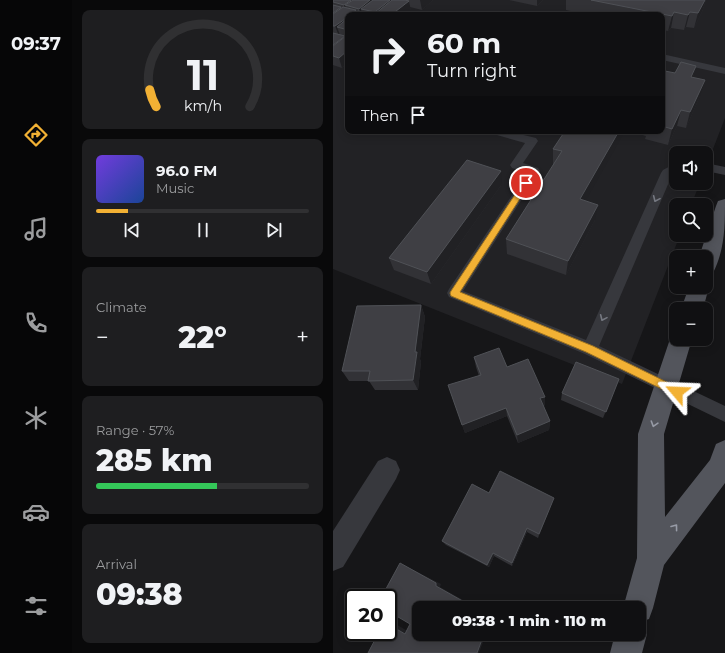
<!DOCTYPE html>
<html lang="en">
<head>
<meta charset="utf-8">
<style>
  :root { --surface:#101012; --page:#1e1e20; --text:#f1f3f6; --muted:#9c9d9f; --line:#303032; --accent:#f2b134 }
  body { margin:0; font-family:Montserrat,sans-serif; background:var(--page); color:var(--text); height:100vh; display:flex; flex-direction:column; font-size:15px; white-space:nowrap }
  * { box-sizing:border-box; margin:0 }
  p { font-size:13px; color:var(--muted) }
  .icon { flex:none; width:22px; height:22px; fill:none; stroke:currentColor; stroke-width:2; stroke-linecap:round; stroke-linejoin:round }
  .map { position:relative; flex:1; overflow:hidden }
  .panel { display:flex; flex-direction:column; gap:10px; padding:10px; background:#09090a; width:261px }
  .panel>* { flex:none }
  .top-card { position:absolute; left:12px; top:12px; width:320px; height:122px; border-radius:8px; box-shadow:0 2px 10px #0003,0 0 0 1px var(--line); background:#101012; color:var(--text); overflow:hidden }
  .tools { position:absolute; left:336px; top:146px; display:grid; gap:8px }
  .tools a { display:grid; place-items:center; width:44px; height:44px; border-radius:8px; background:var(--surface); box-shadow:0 2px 10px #0003,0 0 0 1px var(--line); font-size:20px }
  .speed { position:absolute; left:12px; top:589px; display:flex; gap:8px; font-size:20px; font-weight:700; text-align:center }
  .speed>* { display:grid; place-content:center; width:52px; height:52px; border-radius:50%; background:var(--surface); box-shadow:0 2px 10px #0003,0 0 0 1px var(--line); line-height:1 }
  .speed .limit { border:2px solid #111; border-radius:6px; background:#fff; color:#111 }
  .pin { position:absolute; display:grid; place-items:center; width:34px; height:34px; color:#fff; margin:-17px; border:2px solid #fff; border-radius:50%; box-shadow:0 1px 4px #0007 }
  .me { position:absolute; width:44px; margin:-22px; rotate:296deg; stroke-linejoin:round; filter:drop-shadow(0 0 3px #0008) }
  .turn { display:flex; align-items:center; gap:14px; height:84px; padding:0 16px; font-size:18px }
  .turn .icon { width:52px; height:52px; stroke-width:2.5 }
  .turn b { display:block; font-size:28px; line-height:34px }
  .then { display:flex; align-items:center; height:38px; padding:0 16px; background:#0003; gap:8px; font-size:15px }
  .big { font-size:30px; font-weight:800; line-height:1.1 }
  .panel .widget { flex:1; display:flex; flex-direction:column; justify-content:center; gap:6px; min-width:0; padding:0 14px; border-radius:8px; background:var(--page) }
  .panel .dial { align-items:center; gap:0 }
  .dial svg { height:104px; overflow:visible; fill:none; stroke:var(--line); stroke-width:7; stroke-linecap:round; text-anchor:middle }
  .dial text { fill:var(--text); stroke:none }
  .song { display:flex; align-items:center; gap:12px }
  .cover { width:48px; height:48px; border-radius:6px; background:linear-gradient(135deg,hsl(260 70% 55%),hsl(220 70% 35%)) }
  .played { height:4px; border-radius:2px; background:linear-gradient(90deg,var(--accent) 15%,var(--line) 15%) }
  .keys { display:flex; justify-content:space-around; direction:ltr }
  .heat { display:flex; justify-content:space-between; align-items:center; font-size:22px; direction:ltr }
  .charge { height:6px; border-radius:3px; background:linear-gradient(90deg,#34c759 57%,var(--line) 0) }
  .trip { position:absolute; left:79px; top:601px; width:234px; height:40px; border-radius:8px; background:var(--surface); box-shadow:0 2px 10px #0003,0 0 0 1px var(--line); font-weight:800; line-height:40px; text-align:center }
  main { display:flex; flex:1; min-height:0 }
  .dock { display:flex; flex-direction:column; width:72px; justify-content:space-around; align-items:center; background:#060607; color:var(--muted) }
  .dock .icon { width:28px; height:28px }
  .dock .on { color:var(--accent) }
  .dock b { font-size:18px; color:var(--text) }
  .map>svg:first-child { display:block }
  .built { fill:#222225; fill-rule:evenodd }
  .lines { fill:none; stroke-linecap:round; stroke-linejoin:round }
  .lane { fill:#37383d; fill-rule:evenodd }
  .street { fill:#37383d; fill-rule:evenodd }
  .primary { fill:#53555c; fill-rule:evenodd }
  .wall { fill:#323236 }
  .shaded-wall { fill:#212124 }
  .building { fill:#3f3f44; stroke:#4f5156 }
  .oneway { stroke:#757881 }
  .oneway2 { stroke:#979ba6 }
  .route { fill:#f2b134; stroke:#9d7322 }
</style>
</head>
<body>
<main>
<nav class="dock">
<b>09:37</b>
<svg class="icon on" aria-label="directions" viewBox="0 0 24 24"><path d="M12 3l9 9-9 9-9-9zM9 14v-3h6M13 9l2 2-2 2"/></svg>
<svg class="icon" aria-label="music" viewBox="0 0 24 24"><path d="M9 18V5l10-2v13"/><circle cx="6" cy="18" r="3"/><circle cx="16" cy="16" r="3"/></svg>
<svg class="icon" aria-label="phone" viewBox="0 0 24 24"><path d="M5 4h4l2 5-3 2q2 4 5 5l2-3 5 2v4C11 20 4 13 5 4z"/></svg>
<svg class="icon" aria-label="climate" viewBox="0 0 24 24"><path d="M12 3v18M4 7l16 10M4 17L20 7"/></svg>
<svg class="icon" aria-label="car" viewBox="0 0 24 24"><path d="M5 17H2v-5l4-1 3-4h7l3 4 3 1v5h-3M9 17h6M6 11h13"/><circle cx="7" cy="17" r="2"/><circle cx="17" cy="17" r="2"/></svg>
<svg class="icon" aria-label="filters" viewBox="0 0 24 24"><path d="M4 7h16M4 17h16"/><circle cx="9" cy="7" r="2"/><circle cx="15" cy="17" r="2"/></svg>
</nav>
<section class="panel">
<div class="widget dial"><svg viewBox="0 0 100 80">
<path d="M14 69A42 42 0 1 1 86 69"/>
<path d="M14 69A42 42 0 0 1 9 56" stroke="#f2b134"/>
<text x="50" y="56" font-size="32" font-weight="700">11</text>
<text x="50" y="72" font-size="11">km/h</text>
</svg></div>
<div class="widget">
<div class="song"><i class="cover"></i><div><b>96.0 FM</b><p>Music</p></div></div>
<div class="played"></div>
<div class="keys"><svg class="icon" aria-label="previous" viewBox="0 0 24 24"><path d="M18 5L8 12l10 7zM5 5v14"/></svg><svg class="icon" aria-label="pause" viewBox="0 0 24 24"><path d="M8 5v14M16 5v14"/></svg><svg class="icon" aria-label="next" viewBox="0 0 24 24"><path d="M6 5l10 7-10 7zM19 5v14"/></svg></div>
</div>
<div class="widget"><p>Climate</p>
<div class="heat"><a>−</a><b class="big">22°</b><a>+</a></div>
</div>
<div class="widget"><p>Range · 57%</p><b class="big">285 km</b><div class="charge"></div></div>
<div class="widget"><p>Arrival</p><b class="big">09:38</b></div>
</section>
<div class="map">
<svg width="392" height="653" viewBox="0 0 392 653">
  <rect width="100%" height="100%" fill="#161618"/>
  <path class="built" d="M0,0H392V118L373,167V153H343V183H367L358,205H343V235H347L289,384L0,269ZM15,15H329V131H15Z"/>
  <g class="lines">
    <g class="lane">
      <path d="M329,54L392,68V74L329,60Z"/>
      <path d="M155,131H174L203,138L205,141L190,163L205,168L207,171L130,291L253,340L328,173L330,170L343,163V173L339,175L266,346L392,406V422L252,354L116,297L114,293L116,289L194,173L179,168L177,165L192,143L157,133Z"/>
      <path d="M373,163L392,167V175L373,171Z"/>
    </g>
    <path class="street" d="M54,457L63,461L67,470L63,479L10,567L0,571V531L45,461Z"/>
    <g class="primary">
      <path d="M392,199C392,226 392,249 380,273L373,275V257H366L383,206L385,201Z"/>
      <path d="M373,281L376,287L370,309H348L356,287H373Z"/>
      <path d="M343,331V339H359L331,434L332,517L377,460L383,444L392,440V483L331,565L320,608L316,619L307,622L309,623L314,634L309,653H277L282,634H306V608H290L304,558L305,434L337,339L340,332Z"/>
    </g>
  </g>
  <g class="wall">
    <path d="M0,0H100L89,10L77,7L78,11L72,15H15V63L9,68L0,65Z"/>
    <path d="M176,0H210L204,6Z"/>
    <path d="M233,0H373L369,12L361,28L353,27L351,30L338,28L335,31L329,30V15H256L233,10Z"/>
    <path d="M363,66L360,77L367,96L353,128L344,126L335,145L312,139L313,136L295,131H329V76L342,73Z"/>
    <path d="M232,131L253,201L262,220L233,275L174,254L173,239L221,165L220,164V149Z"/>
    <path d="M169,184L98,284L61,270L56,258Z"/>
    <path d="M88,305L92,317L87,359L88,362L85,390H42L36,381H16L9,371Z"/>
    <path d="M141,357L174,367L212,405L210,406L217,421L216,430L185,443L174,416L132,433L115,385L146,376L143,367Z"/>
    <path d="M286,379L270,418L228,400L229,393Z"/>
    <path d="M156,493L219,503L205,538L194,532L179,566L161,556L156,567L113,545L109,541Z"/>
  </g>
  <g class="shaded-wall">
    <path d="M18,0H33L12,5L15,14L14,15L11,5Z"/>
    <path d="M37,0H47L28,9L29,15H28L26,9Z"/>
    <path d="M57,0H61L43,13L44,15H42V12Z"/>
    <path d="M87,0H100L89,10Z"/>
    <path d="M204,0H210L204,6Z"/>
    <path d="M372,0H373L369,12L361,28L365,13Z"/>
    <path d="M76,1L78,11L72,15H58Z"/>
    <path d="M341,12L338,28L335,31L339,16Z"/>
    <path d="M357,12L353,27L351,30L355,15Z"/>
    <path d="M15,17V29L4,27L7,35L6,36L2,26Z"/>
    <path d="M12,36L15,46L0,56V45Z"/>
    <path d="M15,50V63L9,68L6,58Z"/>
    <path d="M363,66L359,81L358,77Z"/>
    <path d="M372,80L367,96L353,128L357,112Z"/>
    <path d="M348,110L344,126L335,145L339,129Z"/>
    <path d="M286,131H292L245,214L247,199Z"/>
    <path d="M168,171L169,184L98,284L94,272Z"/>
    <path d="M265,205L262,220L233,275L235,261Z"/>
    <path d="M88,305L92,317L87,359L88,362L85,390L80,380L82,352Z"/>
    <path d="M212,397V405L207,407V398Z"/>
    <path d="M173,408L174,416L132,433L129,425Z"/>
    <path d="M217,421L216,430L185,443L184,435Z"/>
    <path d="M221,498L205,538L206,534Z"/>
    <path d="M194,528V532L179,566V563Z"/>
    <path d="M160,553L161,556L156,567L154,565Z"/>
    <path d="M67,563L108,584L107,587L144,608H142L103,586Z"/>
    <path d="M55,622H59L78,633L72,634L55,624Z"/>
    <path d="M151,634H153L146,653H144Z"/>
  </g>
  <g class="building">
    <path d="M0,0H18L11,5L0,2Z"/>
    <path d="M20,0H37L26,9L12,5Z"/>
    <path d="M40,0H57L42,12L28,9Z"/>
    <path d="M59,0H72L76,1L58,15H53L43,13Z"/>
    <path d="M258,0H372L365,13L357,12L355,15L341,12L339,16Z"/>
    <path d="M0,5L8,7L0,13Z"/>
    <path d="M10,7L23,10L17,15H15V17L2,26H0V14Z"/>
    <path d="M25,11L39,14L38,15H20Z"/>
    <path d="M15,18V30L4,27Z"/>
    <path d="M0,33L12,36L0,45Z"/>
    <path d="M13,36L15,37V50L6,58L0,56V46Z"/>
    <path d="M348,62L363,66L358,77L372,80L357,112L348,110L339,129L329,126V76L332,71L342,73Z"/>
    <path d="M232,131H286L247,199L265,205L235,261L173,239L229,151L220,149Z"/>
    <path d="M134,160L168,171L94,272L56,258Z"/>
    <path d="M88,305L82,352H84L80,380L35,381L37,371H9L24,306Z"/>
    <path d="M166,348L174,367L195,359L212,397L207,398L217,421L184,435L173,408L129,425L115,385L148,375L141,357Z"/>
    <path d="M243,362L286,379L273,412L229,393Z"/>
    <path d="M167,471L221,498L206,534L194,528L179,563L160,553L154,565L109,541L139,484L156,493Z"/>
    <path d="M67,563L103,583V586L142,608H86V634H151L144,653H35L46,632H55V624L72,634L77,624L55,611V598H48Z"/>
  </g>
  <defs><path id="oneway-chevron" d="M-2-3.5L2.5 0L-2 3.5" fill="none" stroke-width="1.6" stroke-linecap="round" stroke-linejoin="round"/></defs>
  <g class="oneway">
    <use href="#oneway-chevron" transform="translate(323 199) rotate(114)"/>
    <use href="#oneway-chevron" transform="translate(270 318) rotate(114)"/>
  </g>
  <g class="oneway2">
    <use href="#oneway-chevron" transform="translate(321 424) rotate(107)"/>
    <use href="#oneway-chevron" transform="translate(342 527) rotate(-53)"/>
  </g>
  <path class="route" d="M193,180L197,183L127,292L260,346L348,389L349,392L348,395L344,397L341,395L253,352L118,296L117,293L118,291L191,181Z"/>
</svg>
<div class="tools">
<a><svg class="icon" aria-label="sound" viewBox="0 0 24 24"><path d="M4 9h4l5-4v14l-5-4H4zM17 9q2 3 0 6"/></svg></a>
<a><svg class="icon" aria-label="search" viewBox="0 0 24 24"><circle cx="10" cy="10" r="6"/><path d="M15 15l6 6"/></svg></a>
<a>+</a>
<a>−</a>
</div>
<div class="speed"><div class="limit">20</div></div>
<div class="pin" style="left:193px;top:183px;background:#d93025"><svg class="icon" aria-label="arrive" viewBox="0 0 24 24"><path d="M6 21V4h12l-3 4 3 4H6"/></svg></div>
<svg class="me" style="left:344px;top:392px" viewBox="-20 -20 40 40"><path d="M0-17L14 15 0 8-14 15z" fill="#f2b134" stroke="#fff" stroke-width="4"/></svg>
<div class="trip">09:38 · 1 min · 110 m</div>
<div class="top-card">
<div class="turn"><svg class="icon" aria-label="right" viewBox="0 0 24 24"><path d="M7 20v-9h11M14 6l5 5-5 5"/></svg><div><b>60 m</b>Turn right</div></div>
<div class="then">Then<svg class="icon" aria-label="arrive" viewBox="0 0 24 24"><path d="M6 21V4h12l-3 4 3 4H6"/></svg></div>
</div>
</div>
</main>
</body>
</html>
